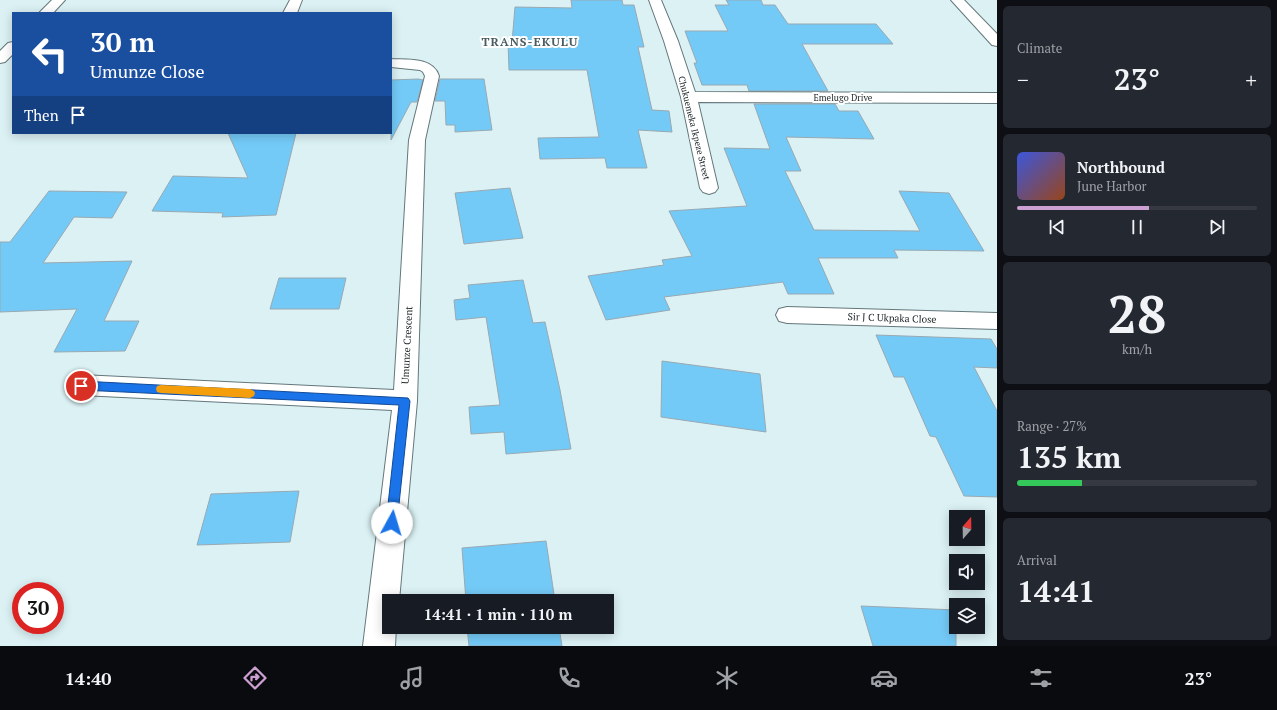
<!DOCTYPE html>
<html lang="en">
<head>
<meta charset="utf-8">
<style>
  :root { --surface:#171b24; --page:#242831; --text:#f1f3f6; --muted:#9ea1a6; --line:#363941; --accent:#cca0d0 }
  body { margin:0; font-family:"PT Serif",serif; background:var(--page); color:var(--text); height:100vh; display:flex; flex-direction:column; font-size:15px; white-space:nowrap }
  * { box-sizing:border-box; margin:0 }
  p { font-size:13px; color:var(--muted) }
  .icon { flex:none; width:22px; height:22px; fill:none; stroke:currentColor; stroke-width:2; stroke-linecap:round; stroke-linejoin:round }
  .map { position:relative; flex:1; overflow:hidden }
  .panel { display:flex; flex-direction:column; gap:6px; padding:6px; background:#0d0f14; width:280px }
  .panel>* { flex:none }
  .banner { position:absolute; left:12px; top:12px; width:380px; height:122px; border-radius:0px; box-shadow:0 2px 10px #0003; background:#1a4fa0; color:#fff; overflow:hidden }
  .needle { width:26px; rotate:20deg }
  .fabs { position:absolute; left:949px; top:510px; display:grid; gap:8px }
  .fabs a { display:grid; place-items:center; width:36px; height:36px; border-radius:0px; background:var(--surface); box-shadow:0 2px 10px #0003; font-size:20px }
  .speed { position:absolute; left:12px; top:582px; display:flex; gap:8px; font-size:20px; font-weight:700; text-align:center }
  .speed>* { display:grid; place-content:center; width:52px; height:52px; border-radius:50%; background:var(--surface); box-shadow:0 2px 10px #0003; line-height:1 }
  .speed .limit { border:6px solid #d22; background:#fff; color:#111 }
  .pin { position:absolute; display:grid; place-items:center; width:34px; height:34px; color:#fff; margin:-17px; border:2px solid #fff; border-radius:50%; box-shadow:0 1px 4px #0007 }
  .me { position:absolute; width:44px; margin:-22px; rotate:6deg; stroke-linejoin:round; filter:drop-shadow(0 0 3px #0008) }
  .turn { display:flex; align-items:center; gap:14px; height:84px; padding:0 12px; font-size:18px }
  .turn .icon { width:52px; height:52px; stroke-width:2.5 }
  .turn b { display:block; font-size:28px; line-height:34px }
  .then { display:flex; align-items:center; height:38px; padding:0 12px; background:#0003; gap:8px; font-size:15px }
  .big { font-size:30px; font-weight:600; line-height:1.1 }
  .panel .card { flex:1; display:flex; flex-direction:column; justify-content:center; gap:6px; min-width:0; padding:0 14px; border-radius:6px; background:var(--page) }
  .panel .dial { align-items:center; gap:0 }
  .dial b { font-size:52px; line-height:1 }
  .song { display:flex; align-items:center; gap:12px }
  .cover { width:48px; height:48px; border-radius:6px; background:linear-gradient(135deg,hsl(230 70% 55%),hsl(20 70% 35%)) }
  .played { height:4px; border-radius:2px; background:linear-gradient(90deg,var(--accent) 55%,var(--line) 55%) }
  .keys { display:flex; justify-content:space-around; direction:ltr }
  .heat { display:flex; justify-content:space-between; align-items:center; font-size:22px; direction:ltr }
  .charge { height:6px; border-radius:3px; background:linear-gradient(90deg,#34c759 27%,var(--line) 0) }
  .trip { position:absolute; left:382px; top:594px; width:232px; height:40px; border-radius:0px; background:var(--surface); box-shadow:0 2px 10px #0003; font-weight:600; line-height:40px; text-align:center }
  .menu { display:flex; height:64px; justify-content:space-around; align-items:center; background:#090b0e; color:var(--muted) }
  .menu .icon { width:28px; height:28px }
  .menu .on { color:var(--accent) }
  .menu b { font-size:18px; color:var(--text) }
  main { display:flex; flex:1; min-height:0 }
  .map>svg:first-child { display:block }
  .building { fill:#74caf7; stroke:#98a9b2 }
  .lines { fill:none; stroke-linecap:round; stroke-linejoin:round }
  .minor-casing { stroke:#64777b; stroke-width:2 }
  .minor { fill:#fff; fill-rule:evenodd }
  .route { fill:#1a73e8; stroke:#114b97 }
  .slow { fill:#f59e0b }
  .labels { text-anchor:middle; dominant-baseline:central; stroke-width:4; stroke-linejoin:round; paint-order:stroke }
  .far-street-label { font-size:9px; fill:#1b2325; stroke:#fff }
  .street-label { font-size:10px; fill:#1b2325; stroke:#fff }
  .far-district-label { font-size:12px; font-weight:bold; letter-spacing:1px; fill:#485b5f; stroke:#fff }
</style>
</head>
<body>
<main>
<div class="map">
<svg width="997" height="646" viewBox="0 0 997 646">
  <rect width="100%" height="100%" fill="#dbf1f4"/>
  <g class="building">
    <path d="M571,0H622L623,5H634L644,47H638L652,110L669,111L672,132L638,130L647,168H607L605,158L540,159L538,138L599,137L587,70H509L508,42H512L515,7L572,8Z"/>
    <path d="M726,0H761L763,5H775L788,24H876L893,44H802L828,91H749L747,85H702L694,63H697L685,31H728L715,5H729Z"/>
    <path d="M418,79L423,80L417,102H411L391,140V80Z"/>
    <path d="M440,79H484L492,130L455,132V125H446L445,101H435Z"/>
    <path d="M754,104H835L839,111H858L874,139L786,137L801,171H785L814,230L920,231L899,191L949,193L984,251L894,250L898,258H818L834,294H788L783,282L664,297L670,310L606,320L588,276L664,265L662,260L692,256L669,211L747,206L724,148L770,149Z"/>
    <path d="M228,133H296L276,215L222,217L223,213L152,211L173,176L248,178Z"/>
    <path d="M510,188L523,238L464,244L455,193Z"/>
    <path d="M49,191L127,192L112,218L74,217L43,263L132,261L104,321H139L125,351L54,352L77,309L0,312V242H10Z"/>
    <path d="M279,278H346L339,309H270Z"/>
    <path d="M523,280L533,323L545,322L560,390L571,449L506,454L504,432L471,434L469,407L500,405L486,317L456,320L454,300L470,298L468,285Z"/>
    <path d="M876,335L991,339L997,349V368L974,367L997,411V497L964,496L936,437L930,436L904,377H894Z"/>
    <path d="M662,361L760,374L766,432L661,417Z"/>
    <path d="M299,491L290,542L197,545L211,494Z"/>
    <path d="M546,541L555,601H466L462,548Z"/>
    <path d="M861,606L956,610V646H873Z"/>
    <path d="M467,627H559L562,646H469Z"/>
  </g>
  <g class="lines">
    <defs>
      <g id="minor">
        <path d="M52,0H65L53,13H39Z"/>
        <path d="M290,0H302L297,13H283Z"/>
        <path d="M649,0H661L678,41L695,92L997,93V103L698,102L718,188L715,192L709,194L703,192L700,188L681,97L664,41Z"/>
        <path d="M951,0H964L997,34V46L992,45Z"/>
        <path d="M13,42V54L5,62L0,63V51L8,43Z"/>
        <path d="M391,59C408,60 433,57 439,76L425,140L417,401L399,601H389V627H396L395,646H363L392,410L81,395L73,392L69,385L73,378L81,375L394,390L409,140L425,76L423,72L420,70L391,67Z"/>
        <path d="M787,307L997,313V329L787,323L779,321L776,315L779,309Z"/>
      </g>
    </defs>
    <use href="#minor" class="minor-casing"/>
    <use href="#minor" class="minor"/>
  </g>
  <path class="route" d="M81,381L408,398L410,401L397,523L396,527L392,529L388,527L386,523L399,405L81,390L77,388L76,386L77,383Z"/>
  <path class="slow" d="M161,385L250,389L254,391L255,393L254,396L250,398L161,393L157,392L156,389L157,386Z"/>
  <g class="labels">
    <g class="far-street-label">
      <text x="843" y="98">Emelugo Drive</text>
      <text transform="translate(694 128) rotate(76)">Chukuemeka Ikpeze Street</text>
    </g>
    <g class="street-label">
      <text transform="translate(892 318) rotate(2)">Sir J C Ukpaka Close</text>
      <text transform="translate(407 345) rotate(-87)">Umunze Crescent</text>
    </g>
    <g class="far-district-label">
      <text x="530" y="41">TRANS-EKULU</text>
    </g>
  </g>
</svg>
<div class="fabs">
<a><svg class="needle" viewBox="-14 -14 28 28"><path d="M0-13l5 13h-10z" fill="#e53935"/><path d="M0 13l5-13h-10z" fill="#9ea1a6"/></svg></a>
<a><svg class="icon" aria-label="sound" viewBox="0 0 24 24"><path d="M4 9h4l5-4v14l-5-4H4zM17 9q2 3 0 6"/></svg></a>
<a><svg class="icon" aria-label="layers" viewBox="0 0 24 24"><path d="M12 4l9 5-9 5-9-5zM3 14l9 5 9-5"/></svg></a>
</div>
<div class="speed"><div class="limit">30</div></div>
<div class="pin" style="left:81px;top:386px;background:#d93025"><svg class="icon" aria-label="arrive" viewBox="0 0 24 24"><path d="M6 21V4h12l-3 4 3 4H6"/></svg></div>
<svg class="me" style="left:392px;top:523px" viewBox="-20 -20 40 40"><circle r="19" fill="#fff"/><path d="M0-13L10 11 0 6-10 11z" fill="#1a73e8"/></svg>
<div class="trip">14:41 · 1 min · 110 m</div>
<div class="banner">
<div class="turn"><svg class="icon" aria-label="left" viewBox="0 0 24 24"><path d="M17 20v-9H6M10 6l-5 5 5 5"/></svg><div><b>30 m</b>Umunze Close</div></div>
<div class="then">Then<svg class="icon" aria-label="arrive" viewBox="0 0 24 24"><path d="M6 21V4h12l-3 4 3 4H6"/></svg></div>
</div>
</div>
<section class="panel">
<div class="card"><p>Climate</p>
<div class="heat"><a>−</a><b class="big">23°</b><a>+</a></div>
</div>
<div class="card">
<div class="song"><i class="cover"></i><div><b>Northbound</b><p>June Harbor</p></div></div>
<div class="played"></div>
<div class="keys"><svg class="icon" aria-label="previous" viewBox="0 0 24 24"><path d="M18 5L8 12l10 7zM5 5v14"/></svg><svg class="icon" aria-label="pause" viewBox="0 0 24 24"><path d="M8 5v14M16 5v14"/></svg><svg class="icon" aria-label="next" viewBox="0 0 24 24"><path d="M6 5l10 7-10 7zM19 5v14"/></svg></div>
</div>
<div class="card dial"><b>28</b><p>km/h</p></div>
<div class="card"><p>Range · 27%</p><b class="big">135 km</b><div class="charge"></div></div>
<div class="card"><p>Arrival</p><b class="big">14:41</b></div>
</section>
</main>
<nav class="menu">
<b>14:40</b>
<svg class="icon on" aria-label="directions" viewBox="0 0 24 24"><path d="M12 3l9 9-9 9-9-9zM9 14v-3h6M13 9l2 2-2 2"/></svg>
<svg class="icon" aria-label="music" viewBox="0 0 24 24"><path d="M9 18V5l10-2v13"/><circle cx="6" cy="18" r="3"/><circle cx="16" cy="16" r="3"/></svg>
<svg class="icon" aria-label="phone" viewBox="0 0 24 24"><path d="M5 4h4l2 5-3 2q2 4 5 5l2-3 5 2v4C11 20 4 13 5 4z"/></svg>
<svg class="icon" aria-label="climate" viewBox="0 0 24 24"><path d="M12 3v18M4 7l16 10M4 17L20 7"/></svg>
<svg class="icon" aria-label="car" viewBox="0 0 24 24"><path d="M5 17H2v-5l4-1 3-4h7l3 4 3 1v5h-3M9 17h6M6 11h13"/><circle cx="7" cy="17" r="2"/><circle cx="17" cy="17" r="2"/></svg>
<svg class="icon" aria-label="filters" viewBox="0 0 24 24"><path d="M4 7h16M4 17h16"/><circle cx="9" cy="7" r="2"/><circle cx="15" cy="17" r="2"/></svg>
<b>23°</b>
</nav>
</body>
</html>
